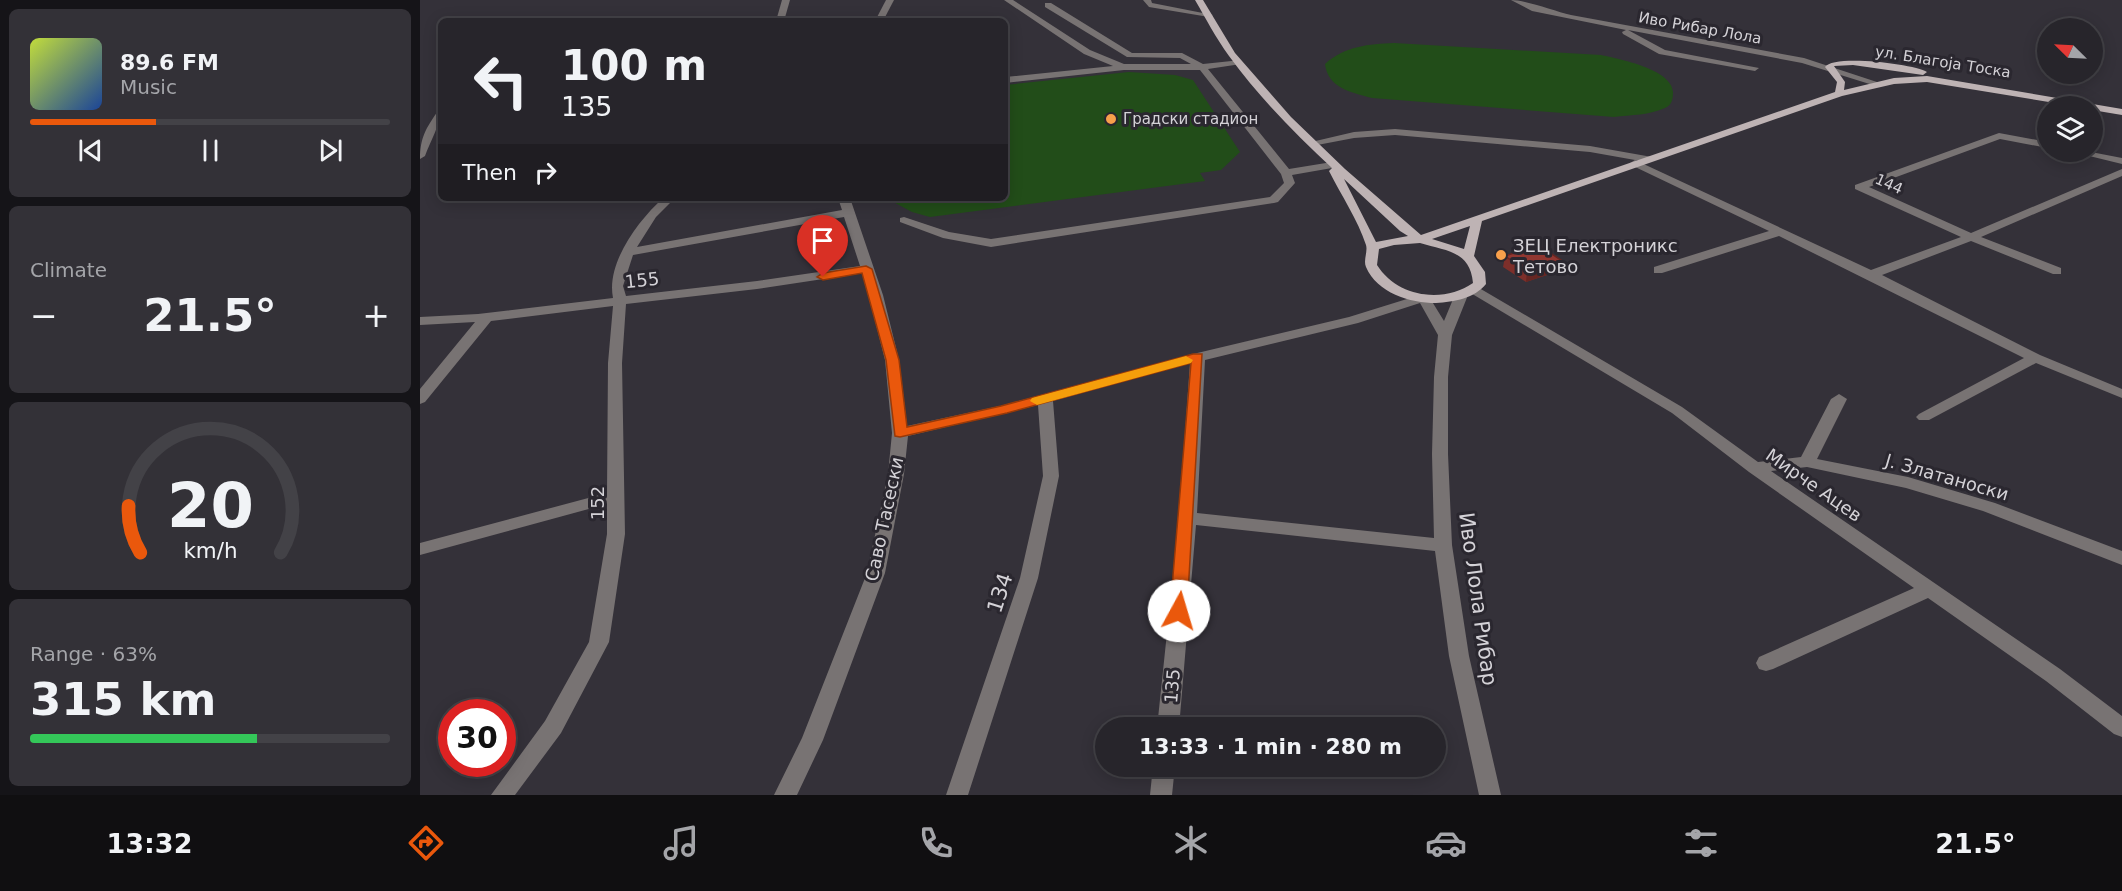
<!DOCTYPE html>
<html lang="en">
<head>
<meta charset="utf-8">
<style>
  :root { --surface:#27252b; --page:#333137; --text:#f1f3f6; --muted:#a4a5a9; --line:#434247; --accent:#ea580c }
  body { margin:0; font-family:"DejaVu Sans",sans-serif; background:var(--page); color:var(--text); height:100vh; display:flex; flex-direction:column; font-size:22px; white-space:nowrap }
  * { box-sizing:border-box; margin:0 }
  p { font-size:20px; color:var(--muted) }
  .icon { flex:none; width:33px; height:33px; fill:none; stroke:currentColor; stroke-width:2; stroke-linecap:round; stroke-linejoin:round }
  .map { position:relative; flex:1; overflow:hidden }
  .side { display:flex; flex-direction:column; gap:9px; padding:9px; background:#151418; width:420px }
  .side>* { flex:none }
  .guide { position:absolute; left:18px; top:18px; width:570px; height:183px; border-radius:9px; box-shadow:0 3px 15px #0003,0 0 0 2px var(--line); background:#27252b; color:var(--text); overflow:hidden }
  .needle { width:39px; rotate:294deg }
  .fabs { position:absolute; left:1617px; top:18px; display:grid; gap:12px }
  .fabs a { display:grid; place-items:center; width:66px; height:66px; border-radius:50%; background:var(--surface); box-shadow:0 3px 15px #0003,0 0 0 2px var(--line); font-size:30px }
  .speed { position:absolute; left:18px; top:699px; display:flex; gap:12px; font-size:30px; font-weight:700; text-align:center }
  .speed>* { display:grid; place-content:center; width:78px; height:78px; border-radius:50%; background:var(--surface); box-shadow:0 3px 15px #0003,0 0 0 2px var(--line); line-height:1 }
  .speed .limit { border:9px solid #d22; background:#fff; color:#111 }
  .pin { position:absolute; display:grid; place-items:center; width:51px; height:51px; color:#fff; margin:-62px -26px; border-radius:50% 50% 50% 0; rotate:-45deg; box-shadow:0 0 6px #0007 }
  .pin .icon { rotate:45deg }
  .me { position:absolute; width:66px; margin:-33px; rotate:6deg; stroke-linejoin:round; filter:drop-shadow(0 0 4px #0008) }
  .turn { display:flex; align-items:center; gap:21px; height:126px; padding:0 24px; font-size:27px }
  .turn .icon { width:78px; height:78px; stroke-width:2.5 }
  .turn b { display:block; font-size:42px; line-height:51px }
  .then { display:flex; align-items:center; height:57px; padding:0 24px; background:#0003; gap:12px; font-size:22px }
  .big { font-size:45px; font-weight:700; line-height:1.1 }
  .side .widget { flex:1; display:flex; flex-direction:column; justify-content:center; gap:9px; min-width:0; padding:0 21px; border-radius:9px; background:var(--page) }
  .side .dial { align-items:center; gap:0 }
  .dial svg { height:156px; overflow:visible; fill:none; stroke:var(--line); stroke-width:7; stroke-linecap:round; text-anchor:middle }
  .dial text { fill:var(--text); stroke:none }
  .song { display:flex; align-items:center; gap:18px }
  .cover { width:72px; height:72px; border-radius:9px; background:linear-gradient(135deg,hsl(70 70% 55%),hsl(220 70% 35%)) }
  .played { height:6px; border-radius:3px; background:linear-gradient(90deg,var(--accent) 35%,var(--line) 35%) }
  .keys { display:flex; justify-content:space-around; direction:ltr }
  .heat { display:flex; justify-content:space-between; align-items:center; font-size:33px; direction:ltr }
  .charge { height:9px; border-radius:4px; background:linear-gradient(90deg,#34c759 63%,var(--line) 0) }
  .trip { position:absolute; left:675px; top:717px; width:351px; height:60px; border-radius:30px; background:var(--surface); box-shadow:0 3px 15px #0003,0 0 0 2px var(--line); font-weight:700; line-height:60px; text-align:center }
  .menu { display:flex; height:96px; justify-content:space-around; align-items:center; background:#100f11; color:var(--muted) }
  .menu .icon { width:42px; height:42px }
  .menu .on { color:var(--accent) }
  .menu b { font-size:27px; color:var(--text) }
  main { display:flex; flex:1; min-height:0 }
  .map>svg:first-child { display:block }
  .green { fill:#224d19 }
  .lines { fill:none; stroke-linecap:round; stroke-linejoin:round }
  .minor { fill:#787373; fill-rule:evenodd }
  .major { fill:#beb3b4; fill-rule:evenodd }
  .wall { fill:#7d2f2a }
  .shaded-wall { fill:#662622 }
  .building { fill:#913731; stroke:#662622; stroke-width:1.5 }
  .route { fill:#ea580c; stroke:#983908; stroke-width:1.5 }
  .slow { fill:#f59e0b }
  .poi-dot { fill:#f8a04b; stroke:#2a272f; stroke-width:2 }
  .labels { text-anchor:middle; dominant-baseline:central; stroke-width:6; stroke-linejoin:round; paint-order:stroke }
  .far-street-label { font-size:15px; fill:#d4d2d7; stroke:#2a272f }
  .far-poi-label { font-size:15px; fill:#d4d2d7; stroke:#2a272f; text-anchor:start }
  .poi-label { font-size:18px; fill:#d4d2d7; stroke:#2a272f; text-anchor:start }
  .street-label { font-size:18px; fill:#d4d2d7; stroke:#2a272f }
  .near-street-label { font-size:21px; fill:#d4d2d7; stroke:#2a272f }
</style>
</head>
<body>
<main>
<section class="side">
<div class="widget">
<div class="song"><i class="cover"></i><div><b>89.6 FM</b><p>Music</p></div></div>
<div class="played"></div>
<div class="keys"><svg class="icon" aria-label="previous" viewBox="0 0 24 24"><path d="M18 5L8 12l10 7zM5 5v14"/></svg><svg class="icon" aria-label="pause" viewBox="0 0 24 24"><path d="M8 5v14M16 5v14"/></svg><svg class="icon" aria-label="next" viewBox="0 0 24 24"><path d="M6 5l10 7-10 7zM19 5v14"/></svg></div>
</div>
<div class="widget"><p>Climate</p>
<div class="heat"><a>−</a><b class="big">21.5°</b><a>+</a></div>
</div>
<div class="widget dial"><svg viewBox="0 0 100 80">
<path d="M14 69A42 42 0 1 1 86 69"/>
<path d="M14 69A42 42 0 0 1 8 45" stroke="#ea580c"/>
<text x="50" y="56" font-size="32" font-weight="700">20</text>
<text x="50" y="72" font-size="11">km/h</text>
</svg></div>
<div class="widget"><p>Range · 63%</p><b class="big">315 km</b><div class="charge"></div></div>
</section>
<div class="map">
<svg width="1702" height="795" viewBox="0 0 1702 795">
  <rect width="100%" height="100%" fill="#343139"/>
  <g class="green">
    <path d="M974,43L1181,55C1199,59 1252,69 1253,92C1253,99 1252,105 1245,108C1230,115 1211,115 1194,117L952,98C930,92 908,88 905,64C925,46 949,44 974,43Z"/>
    <path d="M709,72L755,75L773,80L820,152L801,170L780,173L785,181L510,217L492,212L466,198H585V85Z"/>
  </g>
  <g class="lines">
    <g class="minor">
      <path d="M362,0H370L364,21H356Z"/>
      <path d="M466,0H474L463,21H455Z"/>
      <path d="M584,0H593L670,50L704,64H771L760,58L707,57L625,7V3H631L712,53H762L783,64L821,60V64L788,69L869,169L912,162L917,165L912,168L872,175L875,183L858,202L854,203L571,247L523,238L480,222V218L484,217L529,232L571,239L850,197L864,183L861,174L780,70H704L585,83V77L693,66L664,54Z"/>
      <path d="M723,0H731L732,3L793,15L789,17L729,7Z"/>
      <path d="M1091,0C1106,0 1134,11 1151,15L1384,58L1463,84L1456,86L1382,63L1208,30L1245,50L1339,68L1335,71L1239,54L1203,34L1202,32L1206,30L1112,11Z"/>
      <path d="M21,110C21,123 10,142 5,156L0,159C0,138 6,128 18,111Z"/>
      <path d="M975,129L1170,146L1232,157L1233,159L1228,162L1215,160L1451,270L1541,237L1435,189V185L1579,133L1628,142V148L1580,139L1449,187L1551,233L1702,169V176L1561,237L1641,268V274H1633L1551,241L1462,275L1620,355L1702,389V398L1616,363L1509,420H1499L1496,417L1499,414L1604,358L1359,236L1242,273H1234V267L1349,231L1211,165L1210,163L1215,160L1170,152L975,135L934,138L892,146L887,143L934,132Z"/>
      <path d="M1653,152H1671L1702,158V164Z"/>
      <path d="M243,198H255L236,217L217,247L422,210L418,198H430L463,295L479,360L487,426L580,406L773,354L929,317L1003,294L1008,295L1024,321L1036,292H1046L1048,295L1032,335L1028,377V454L1032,545L1049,656L1081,795H1059L1029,656L1015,551L776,525L759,728H737L759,518L770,363L633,401L639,476L618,578L548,795H526L600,578L623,476L618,405L488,436L484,474L465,573L403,740L377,795H354L382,738L447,573L468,474L472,433L465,360L443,273L337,289L206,304L202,363L205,534L189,642L141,733L95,795H71L125,721L169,642L187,534V504L0,555V543L187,493L188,363L193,306L71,321L5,402L0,404V389L55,322L0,325V317L58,314L193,298C186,263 218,221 243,198ZM424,217L440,266L337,281L206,296L203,286L213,255ZM1000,303L1018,335L1014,377L1012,454L1014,538L777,513L785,360L938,323Z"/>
      <path d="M1054,285L1262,407L1338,462L1381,457L1411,399L1419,394L1427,399L1397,459L1488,477L1575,503L1702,551V565L1563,511L1486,488L1387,467L1351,471L1640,669L1702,716V737L1694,734L1626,681L1508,598L1353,669L1346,671L1339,669L1336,663L1339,657L1494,588L1329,472L1252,413L1049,292L1048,289L1049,286Z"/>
      <path d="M733,766H755L752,795H730Z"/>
    </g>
    <path class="major" d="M775,0H783L815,53L871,117L925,169L1001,235L1415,92L1417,82L1405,67C1413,54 1495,64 1507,72L1503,75L1433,65L1414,66L1425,82L1424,90L1474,78L1507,76L1702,109V115L1672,110V106H1653L1507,82L1474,84L1422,96L1062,221L1054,256L1065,272L1066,284C1055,298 1034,302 1016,303C990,303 957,293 946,267C943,260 948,252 946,245C938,220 921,195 909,171L912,168C875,134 839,97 809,56C796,38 786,19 775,0ZM924,179L980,231L988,236L956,242ZM1050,226L1044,249L1012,239ZM1000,243C1025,251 1050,250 1053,283C1023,304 977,297 957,265L959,249L974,245Z"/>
  </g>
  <path class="wall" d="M1085,256L1141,260L1139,271L1106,282L1083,267Z"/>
  <path class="shaded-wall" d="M1141,260L1139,271L1106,282L1107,271Z"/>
  <path class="building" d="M1118,245L1141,260L1107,271L1085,256Z"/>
  <path class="route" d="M446,266L452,269L479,360L487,427L581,406L773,354H782L767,611L765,616H753L750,611L771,363L587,413L480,437L475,436L466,360L442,273L403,280L397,277L403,273Z"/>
  <path class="slow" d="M766,356L773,360L771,363L617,405L610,401L612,398Z"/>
  <g class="poi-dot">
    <circle cx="691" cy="119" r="6"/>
    <circle cx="1081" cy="255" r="6"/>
  </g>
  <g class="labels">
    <g class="far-street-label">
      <text transform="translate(1280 28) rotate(10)">Иво Рибар Лола</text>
      <text transform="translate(1523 62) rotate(9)">ул. Благоја Тоска</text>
      <text transform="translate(1469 184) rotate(24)">144</text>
    </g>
    <g class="far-poi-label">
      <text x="703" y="119">Градски стадион</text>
    </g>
    <g class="poi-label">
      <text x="1093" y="245">ЗЕЦ Електроникс<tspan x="1093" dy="21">Тетово</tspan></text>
    </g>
    <g class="street-label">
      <text transform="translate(222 280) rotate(-6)">155</text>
      <text transform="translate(1527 477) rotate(16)">Ј. Златаноски</text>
      <text transform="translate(1394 485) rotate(35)">Мирче Ацев</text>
      <text transform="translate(177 503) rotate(-90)">152</text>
      <text transform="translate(464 519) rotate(-78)">Саво Тасески</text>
      <text transform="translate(752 686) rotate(-85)">135</text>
    </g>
    <g class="near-street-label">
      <text transform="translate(580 593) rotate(-72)">134</text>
      <text transform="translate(1058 599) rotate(82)">Иво Лола Рибар</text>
    </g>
  </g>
</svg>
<div class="fabs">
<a><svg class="needle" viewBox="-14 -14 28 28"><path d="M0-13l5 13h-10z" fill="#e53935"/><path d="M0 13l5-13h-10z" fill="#a4a5a9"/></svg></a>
<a><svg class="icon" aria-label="layers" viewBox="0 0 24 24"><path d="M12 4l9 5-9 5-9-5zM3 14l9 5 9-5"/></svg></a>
</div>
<div class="speed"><div class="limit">30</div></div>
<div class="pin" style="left:403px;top:277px;background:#d93025"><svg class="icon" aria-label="arrive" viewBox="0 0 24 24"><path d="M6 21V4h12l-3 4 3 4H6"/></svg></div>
<svg class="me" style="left:759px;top:611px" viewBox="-20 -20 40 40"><circle r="19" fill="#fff"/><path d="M0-13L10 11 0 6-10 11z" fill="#ea580c"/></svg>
<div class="trip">13:33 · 1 min · 280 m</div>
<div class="guide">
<div class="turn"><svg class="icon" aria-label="left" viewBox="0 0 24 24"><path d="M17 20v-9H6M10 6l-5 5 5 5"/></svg><div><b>100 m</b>135</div></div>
<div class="then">Then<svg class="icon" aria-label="right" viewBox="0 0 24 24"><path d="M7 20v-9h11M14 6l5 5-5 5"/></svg></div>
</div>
</div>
</main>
<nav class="menu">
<b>13:32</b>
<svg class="icon on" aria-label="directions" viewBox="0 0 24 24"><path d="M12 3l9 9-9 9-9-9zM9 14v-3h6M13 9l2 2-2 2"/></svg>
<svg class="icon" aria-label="music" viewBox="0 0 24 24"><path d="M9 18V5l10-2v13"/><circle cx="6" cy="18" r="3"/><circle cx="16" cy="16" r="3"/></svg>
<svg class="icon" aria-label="phone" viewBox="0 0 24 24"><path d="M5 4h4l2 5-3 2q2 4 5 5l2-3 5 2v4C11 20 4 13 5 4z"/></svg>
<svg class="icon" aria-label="climate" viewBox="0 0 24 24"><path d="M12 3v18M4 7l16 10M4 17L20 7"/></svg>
<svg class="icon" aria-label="car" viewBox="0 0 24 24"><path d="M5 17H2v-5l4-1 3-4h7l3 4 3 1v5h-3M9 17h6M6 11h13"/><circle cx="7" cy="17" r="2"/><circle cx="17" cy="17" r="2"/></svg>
<svg class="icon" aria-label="filters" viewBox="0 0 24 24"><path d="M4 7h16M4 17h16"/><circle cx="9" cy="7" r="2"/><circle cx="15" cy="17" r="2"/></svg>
<b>21.5°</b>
</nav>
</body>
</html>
